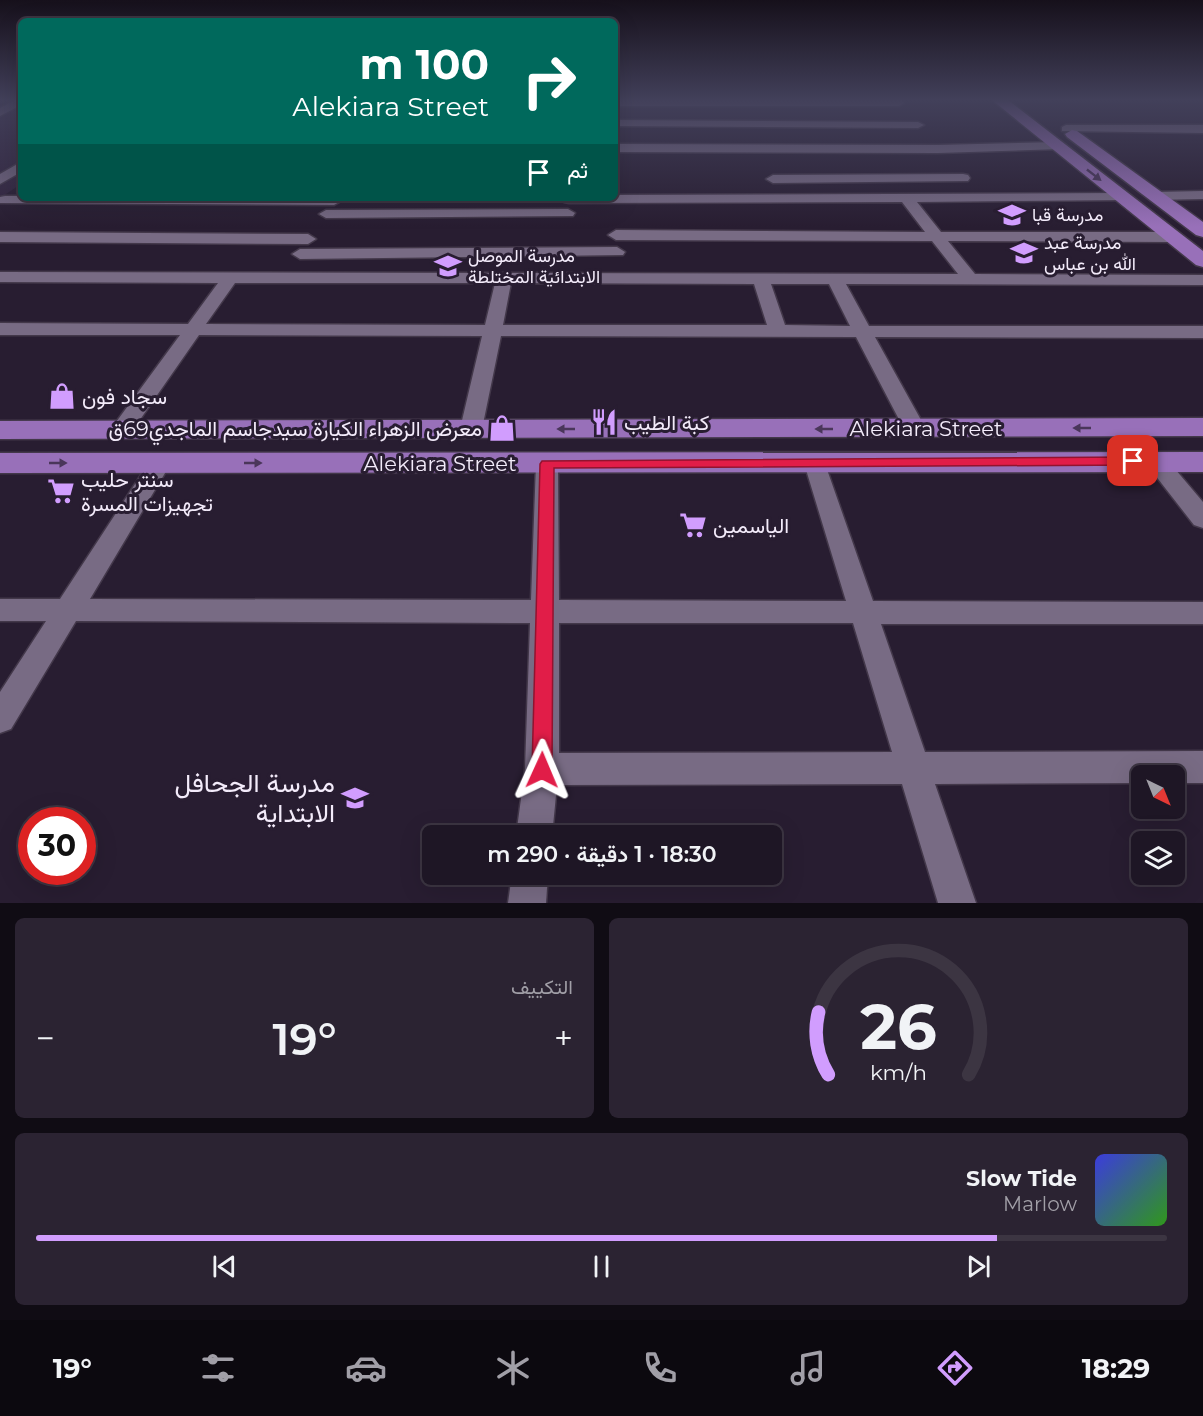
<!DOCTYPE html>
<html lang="ar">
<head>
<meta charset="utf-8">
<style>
  :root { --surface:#1e1625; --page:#2b2332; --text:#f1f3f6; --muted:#a19fa7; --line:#3c3542; --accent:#d19dfe }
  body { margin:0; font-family:Montserrat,Vazirmatn,sans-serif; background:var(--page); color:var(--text); direction:rtl; height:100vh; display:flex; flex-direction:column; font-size:22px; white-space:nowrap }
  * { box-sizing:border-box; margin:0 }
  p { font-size:20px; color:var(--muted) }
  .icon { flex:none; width:33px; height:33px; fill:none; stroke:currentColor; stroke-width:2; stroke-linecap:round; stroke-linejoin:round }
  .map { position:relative; height:903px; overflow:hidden; direction:ltr }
  .drawer { display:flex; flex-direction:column; gap:15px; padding:15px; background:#100c14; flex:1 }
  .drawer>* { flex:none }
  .top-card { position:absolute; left:18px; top:18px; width:600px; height:183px; border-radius:9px; box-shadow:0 6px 24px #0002,0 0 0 2px var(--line); direction:rtl; background:#00695c; color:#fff; overflow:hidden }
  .needle { width:39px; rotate:137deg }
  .controls { position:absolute; left:1131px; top:765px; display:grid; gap:12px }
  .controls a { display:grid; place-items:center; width:54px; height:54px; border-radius:9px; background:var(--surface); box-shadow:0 6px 24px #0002,0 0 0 2px var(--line); font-size:30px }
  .speed { position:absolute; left:18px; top:807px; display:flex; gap:12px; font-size:30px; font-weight:700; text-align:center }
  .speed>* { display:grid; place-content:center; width:78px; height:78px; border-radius:50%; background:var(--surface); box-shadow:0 6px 24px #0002,0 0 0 2px var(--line); line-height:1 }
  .speed .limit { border:9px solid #d22; background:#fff; color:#111 }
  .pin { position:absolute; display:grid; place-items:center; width:51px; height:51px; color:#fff; margin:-26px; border-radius:12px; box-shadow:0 3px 9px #0006 }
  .me { position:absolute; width:66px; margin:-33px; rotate:1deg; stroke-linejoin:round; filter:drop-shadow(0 0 4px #0008) }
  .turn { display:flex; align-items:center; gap:21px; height:126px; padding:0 30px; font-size:27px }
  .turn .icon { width:78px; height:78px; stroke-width:2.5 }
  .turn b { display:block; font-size:42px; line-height:51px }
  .then { display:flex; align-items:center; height:57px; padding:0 30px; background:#0003; gap:12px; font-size:22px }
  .big { font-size:45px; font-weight:600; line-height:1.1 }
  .drawer .widget { flex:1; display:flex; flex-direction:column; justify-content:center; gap:9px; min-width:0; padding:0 21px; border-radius:9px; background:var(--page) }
  .drawer .dial { align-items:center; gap:0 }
  .dial svg { height:156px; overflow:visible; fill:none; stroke:var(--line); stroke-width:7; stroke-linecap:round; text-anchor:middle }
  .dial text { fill:var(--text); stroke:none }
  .song { display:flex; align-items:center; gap:18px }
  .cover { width:72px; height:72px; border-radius:9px; background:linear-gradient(135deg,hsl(240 70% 55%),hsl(110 70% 35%)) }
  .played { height:6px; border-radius:3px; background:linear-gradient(90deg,var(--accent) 85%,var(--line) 85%) }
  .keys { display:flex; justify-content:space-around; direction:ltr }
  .heat { display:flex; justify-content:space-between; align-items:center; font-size:33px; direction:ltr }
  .drawer .tiles { flex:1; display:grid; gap:15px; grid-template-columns:1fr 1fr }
  .widget:last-child { grid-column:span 2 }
  .trip { position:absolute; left:422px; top:825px; width:360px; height:60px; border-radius:9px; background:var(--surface); box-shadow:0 6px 24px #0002,0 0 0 2px var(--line); font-weight:600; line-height:60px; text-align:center; direction:rtl }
  .menu { display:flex; height:96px; justify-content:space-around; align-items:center; background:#0c090f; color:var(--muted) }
  .menu .icon { width:42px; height:42px }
  .menu .on { color:var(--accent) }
  .menu b { font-size:27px; color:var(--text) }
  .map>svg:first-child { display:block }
  .built { fill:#32243e }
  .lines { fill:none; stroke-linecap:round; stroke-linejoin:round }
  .minor-casing { stroke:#43384a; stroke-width:3 }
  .major-casing { stroke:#43384a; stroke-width:3 }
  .minor { fill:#786b84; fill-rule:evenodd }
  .major { fill:#9870b9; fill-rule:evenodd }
  .oneway { fill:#4a365a }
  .route { fill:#e11d48; stroke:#92132f; stroke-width:1.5 }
  .labels { text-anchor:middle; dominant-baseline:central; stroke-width:6; stroke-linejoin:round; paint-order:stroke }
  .far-poi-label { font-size:18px; fill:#f3ebfa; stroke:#281d31; text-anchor:start }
  .poi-label { font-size:21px; fill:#f3ebfa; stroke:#281d31; text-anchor:start }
  .street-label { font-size:21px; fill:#f3ebfa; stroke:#281d31 }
  .near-poi-label { font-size:26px; fill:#f3ebfa; stroke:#281d31; text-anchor:end }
</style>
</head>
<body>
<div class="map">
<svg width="1203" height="903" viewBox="0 0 1203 903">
  <rect width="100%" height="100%" fill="#281d31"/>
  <path class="built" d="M21,103V184L0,198V114Z"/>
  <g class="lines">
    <defs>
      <g id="minor">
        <path d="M15,100H21V105L0,116V108Z"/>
        <path d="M615,100H901L904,103L899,106H615Z"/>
        <path d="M615,120L918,122L924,125L918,128L615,126Z"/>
        <path d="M1066,125H1203V133L1062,131V127Z"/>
        <path d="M1057,142L1061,143V149L938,153L615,152V144L938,145Z"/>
        <path d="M21,162V172L0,184V174Z"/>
        <path d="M963,174L968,175L970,178L968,181L773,183L766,179L773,175Z"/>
        <path d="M1203,191V199L1155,200L1148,196L1155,192Z"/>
        <path d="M1123,193L1128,194L1130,197L1128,200L917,202L941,232H1172L1180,237L1172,242L948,241L975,274L1203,275V285L846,284L869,326H1203V338L875,337L926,429L923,434L915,436L907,434L904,429L856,337L501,336L482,429L479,434L471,436L463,434L460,429L482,336L199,335L130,434L122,436L114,434L111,429L180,335H0V323L188,324L218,283L0,282V272L958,274L932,241L616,240L608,235L616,230L925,232L902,202L569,203L564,202L563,198H615V195ZM235,283H495L485,325L206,324ZM511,283L754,284L767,325H503ZM771,284H829L850,326L785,325Z"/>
        <path d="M5,196H21V198H339L341,201L334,205L0,203V197Z"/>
        <path d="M568,209L575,213L573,216L326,218L319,214L326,210Z"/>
        <path d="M0,232L308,234L316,239L308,244L0,242Z"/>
        <path d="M617,247L625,252L623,255L300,259L292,254L300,249Z"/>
        <path d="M1156,453L1164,456L1203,502V528L1194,525L1148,466L1145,461L1148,456Z"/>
        <path d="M160,455L168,458L171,463L90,599L531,600L536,464L539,459L547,456L555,459L558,464L559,600L846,601L804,463L807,458L815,455L823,458L873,601L1203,602V624H881L925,752L1203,751V783H1174V776H1142V783L935,784L976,903H938L902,784L557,785L552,836H516L525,769L530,623L76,621L11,729L0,733V692L46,621H0V599H60L152,458ZM559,623H853L892,752L559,753Z"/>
        <path d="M512,874H548L546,903H508Z"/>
      </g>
      <g id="major">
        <path d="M992,100H1008L1203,251V267L1196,265Z"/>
        <path d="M1072,130L1077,131L1203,222V237L1196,235L1067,137L1065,134Z"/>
        <path d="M1203,418V436L0,439V421Z"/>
        <path d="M1203,452V472L0,473V453Z"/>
      </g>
    </defs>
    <use href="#minor" class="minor-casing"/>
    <use href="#major" class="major-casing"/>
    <use href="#minor" class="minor"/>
    <use href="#major" class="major"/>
  </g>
  <defs><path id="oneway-solid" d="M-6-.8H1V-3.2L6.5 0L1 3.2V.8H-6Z" transform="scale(1.5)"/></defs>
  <g class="oneway">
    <use href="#oneway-solid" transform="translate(1094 175) rotate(38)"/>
    <use href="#oneway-solid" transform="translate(1082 428) rotate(180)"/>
    <use href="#oneway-solid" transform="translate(566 429) rotate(180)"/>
    <use href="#oneway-solid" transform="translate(824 429) rotate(180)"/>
    <use href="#oneway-solid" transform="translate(58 463)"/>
    <use href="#oneway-solid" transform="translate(253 463)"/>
  </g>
  <linearGradient id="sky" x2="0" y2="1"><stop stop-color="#16101b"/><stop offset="0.44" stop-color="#42405a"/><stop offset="1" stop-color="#42405a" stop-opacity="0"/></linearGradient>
  <rect width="1203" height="227" fill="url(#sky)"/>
  <path class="route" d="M1133,457L1140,461L1138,465L554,468L552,770L549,776L542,779L535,776L532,770L540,464L542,461Z"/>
  <defs>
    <symbol id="school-bare" viewBox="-9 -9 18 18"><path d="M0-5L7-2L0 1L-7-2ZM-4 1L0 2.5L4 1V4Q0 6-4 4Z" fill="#d19dfe" stroke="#281d31" stroke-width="2.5" paint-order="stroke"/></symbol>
    <symbol id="shop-bare" viewBox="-9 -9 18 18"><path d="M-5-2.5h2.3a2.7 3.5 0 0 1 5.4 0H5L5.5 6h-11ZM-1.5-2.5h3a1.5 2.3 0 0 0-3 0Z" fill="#d19dfe" stroke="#281d31" stroke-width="2.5" paint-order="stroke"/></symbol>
    <symbol id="restaurant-bare" viewBox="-9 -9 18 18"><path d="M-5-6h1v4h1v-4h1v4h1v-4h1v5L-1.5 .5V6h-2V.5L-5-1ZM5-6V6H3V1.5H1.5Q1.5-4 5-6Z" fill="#d19dfe" stroke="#281d31" stroke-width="2.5" paint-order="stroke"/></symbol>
    <symbol id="supermarket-bare" viewBox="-9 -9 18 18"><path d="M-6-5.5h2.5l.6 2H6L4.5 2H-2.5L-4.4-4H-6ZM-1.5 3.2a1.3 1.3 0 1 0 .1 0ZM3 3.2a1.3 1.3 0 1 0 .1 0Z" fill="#d19dfe" stroke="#281d31" stroke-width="2.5" paint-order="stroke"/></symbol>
  </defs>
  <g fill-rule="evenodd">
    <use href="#school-bare" x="993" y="196" width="38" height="38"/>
    <use href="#school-bare" x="1005" y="234" width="38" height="38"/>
    <use href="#school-bare" x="429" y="247" width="38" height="38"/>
    <use href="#shop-bare" x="43" y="377" width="38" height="38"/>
    <use href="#restaurant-bare" x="585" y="403" width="38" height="38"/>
    <use href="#shop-bare" x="483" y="409" width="38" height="38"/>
    <use href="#supermarket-bare" x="42" y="472" width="38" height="38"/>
    <use href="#supermarket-bare" x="674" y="506" width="38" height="38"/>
    <use href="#school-bare" x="336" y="779" width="38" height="38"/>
  </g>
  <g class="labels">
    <g class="far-poi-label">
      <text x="1032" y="215">مدرسة قبا</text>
      <text x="1044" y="243">مدرسة عبد<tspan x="1044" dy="21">الله بن عباس</tspan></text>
      <text x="468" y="256">مدرسة الموصل<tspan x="468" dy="21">الابتدائية المختلطة</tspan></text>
    </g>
    <g class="poi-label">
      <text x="82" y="396">سجاد فون</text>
      <text x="624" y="422">كبة الطيب</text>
      <text x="482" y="428" text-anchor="end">معرض الزهراء الكيارة سيدجاسم الماجدي69ق</text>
      <text x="81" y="479">سنتر حليب<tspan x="81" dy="24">تجهيزات المسرة</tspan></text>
      <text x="713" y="525">الياسمين</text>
    </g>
    <g class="street-label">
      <text x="926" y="428">Alekiara Street</text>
      <text x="440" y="463">Alekiara Street</text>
    </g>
    <g class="near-poi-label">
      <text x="335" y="783">مدرسة الجحافل<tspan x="335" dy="30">الابتداية</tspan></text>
    </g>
  </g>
</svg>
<div class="controls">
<a><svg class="needle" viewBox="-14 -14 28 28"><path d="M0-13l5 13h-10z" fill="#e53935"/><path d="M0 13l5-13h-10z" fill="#a19fa7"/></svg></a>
<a><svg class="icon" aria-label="layers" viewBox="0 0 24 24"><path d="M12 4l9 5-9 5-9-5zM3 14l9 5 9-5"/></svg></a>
</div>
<div class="speed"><div class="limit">30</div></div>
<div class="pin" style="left:1133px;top:461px;background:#d93025"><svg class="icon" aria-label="arrive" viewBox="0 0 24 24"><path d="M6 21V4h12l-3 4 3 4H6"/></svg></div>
<svg class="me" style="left:542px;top:770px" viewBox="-20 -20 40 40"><path d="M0-17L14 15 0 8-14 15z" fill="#e11d48" stroke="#fff" stroke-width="4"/></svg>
<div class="trip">18:30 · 1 دقيقة · 290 m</div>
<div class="top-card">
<div class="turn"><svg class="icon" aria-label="right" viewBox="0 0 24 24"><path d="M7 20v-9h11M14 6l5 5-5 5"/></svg><div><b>100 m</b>Alekiara Street</div></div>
<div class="then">ثم<svg class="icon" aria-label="arrive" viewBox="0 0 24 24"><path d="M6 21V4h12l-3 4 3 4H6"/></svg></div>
</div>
</div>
<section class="drawer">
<div class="tiles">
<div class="widget dial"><svg viewBox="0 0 100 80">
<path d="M14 69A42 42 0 1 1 86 69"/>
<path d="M14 69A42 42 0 0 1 9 37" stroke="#d19dfe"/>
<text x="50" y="56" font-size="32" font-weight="700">26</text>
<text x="50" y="72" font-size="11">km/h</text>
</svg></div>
<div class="widget"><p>التكييف</p>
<div class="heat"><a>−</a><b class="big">19°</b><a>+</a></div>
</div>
<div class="widget">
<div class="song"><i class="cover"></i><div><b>Slow Tide</b><p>Marlow</p></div></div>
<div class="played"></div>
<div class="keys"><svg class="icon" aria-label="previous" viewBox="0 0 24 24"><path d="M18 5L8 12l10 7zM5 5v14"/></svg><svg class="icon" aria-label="pause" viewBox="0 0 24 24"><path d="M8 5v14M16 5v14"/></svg><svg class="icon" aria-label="next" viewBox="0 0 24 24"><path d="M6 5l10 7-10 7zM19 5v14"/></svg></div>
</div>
</div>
</section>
<nav class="menu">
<b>18:29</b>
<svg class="icon on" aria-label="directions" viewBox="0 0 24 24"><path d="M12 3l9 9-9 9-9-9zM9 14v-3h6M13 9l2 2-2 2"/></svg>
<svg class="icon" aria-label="music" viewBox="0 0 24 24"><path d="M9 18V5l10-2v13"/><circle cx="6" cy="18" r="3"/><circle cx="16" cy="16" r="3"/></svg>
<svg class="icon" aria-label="phone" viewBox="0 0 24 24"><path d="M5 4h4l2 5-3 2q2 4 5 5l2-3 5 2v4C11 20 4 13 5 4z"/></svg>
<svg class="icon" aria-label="climate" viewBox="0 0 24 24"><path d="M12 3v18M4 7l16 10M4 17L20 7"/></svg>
<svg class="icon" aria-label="car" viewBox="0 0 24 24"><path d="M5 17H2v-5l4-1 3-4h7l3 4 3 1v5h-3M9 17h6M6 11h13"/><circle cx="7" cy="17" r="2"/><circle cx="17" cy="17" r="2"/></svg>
<svg class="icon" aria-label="filters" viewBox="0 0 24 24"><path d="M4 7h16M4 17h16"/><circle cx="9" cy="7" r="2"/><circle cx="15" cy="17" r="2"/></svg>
<b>19°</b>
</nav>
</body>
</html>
